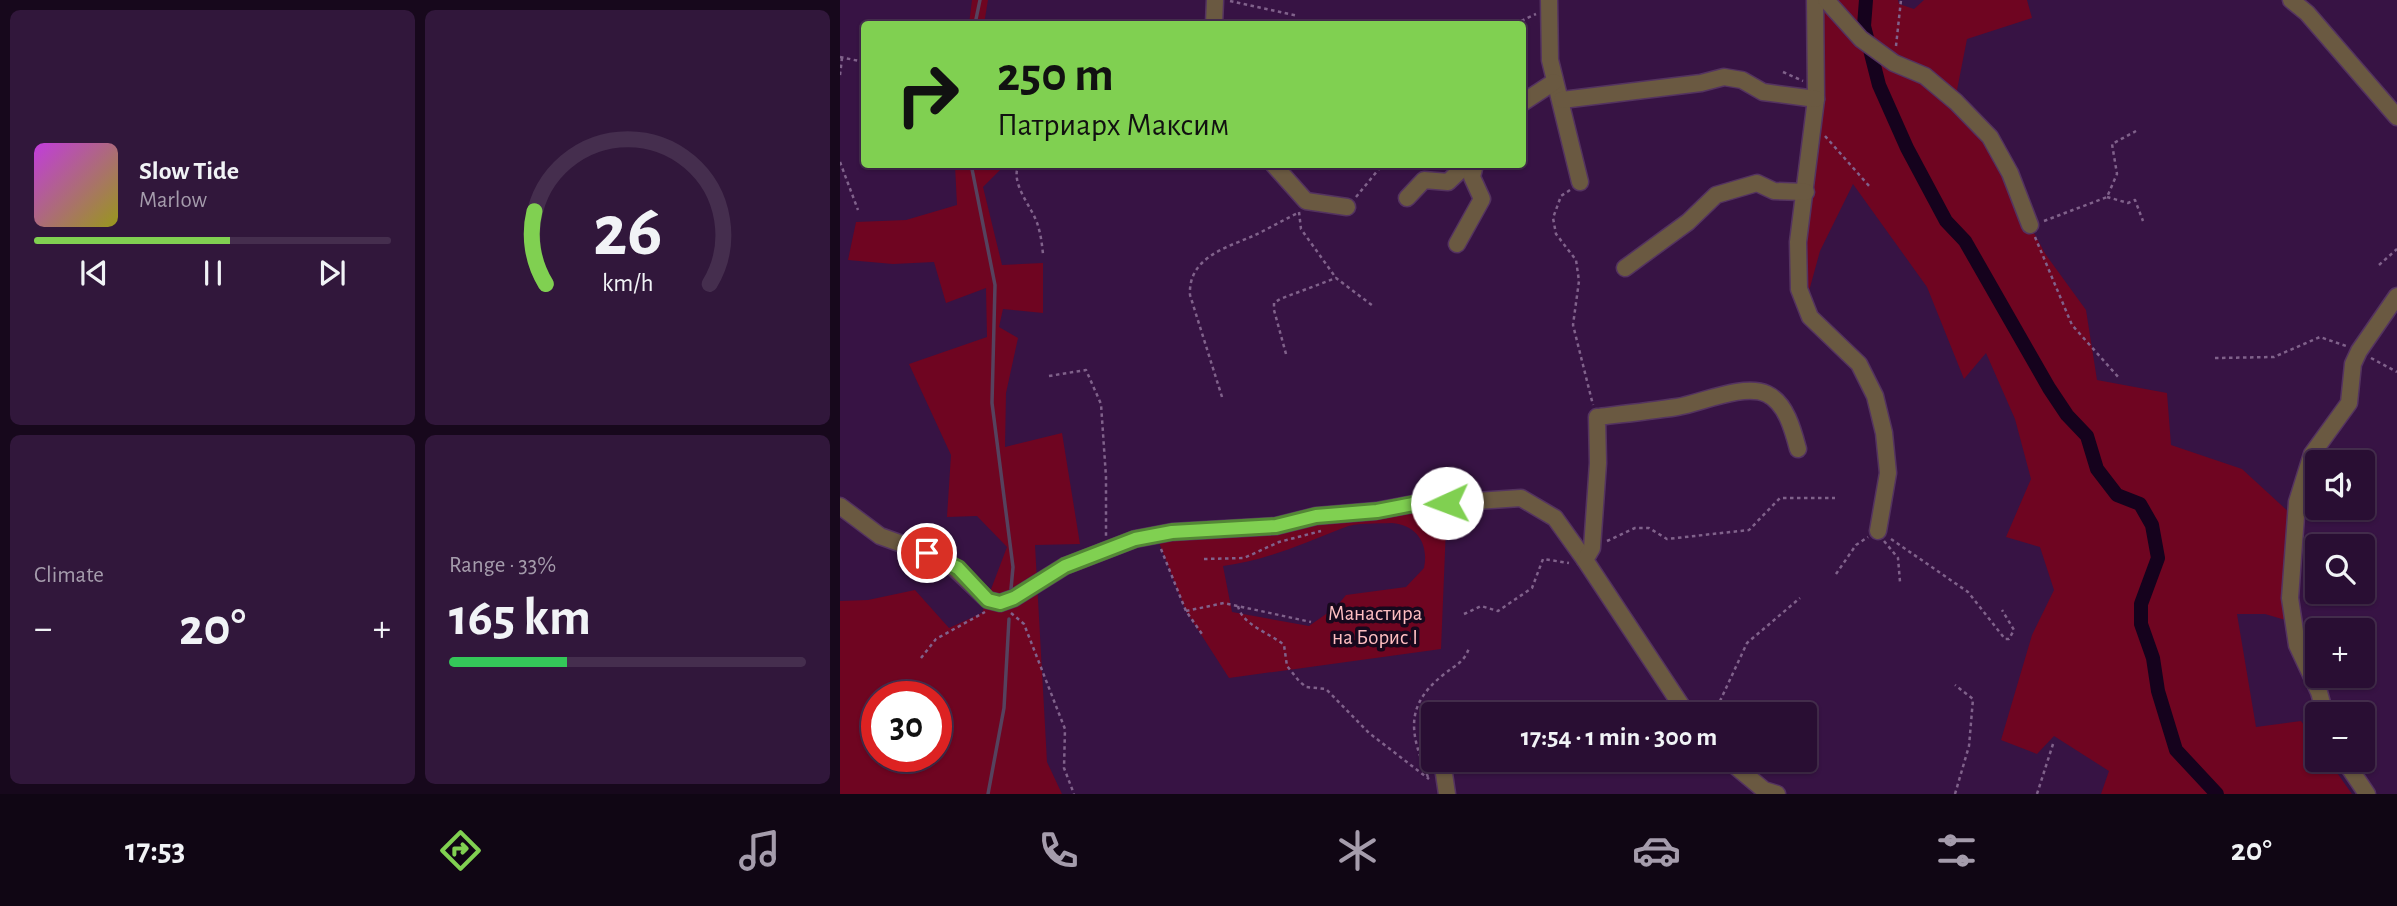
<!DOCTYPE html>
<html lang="en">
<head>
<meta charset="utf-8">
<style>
  :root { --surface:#290e33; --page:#31173b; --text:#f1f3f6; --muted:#a59cac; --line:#452e4e; --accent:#80d051 }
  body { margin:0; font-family:"Alegreya Sans",sans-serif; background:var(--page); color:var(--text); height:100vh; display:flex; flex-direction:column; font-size:26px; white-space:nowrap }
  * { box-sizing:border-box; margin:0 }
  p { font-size:23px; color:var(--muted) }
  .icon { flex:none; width:38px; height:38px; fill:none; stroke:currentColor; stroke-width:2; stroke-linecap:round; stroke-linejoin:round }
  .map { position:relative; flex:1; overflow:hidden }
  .panel { display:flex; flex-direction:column; gap:10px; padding:10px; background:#17081c; width:840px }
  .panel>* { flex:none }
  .banner { position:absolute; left:21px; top:21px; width:665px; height:147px; border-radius:7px; box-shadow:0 2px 5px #0004,0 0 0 2px var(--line); background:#80d051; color:#111; overflow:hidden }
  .fabs { position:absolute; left:1465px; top:450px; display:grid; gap:14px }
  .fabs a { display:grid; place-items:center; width:70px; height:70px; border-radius:7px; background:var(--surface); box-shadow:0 2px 5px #0004,0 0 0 2px var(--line); font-size:35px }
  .speed { position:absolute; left:21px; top:681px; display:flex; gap:14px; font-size:35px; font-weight:700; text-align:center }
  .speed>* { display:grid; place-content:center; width:91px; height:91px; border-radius:50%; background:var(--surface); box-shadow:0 2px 5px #0004,0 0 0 2px var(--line); line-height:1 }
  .speed .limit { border:10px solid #d22; background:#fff; color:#111 }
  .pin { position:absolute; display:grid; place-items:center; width:60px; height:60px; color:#fff; margin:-30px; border:4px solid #fff; border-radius:50%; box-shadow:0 2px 7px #0007 }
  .me { position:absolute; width:77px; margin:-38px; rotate:268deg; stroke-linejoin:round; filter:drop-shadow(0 0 5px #0008) }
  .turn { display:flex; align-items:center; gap:24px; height:147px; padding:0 21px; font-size:32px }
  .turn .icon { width:91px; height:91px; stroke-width:2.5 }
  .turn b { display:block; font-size:49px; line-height:60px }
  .big { font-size:52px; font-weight:600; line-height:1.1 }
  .panel .widget { flex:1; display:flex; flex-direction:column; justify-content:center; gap:10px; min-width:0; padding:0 24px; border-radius:10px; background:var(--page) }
  .panel .dial { align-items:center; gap:0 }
  .dial svg { height:182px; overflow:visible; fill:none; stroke:var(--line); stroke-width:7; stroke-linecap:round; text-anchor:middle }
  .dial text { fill:var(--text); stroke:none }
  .song { display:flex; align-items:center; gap:21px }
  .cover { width:84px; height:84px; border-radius:10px; background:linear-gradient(135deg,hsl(290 70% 55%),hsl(60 70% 35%)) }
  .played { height:7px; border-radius:4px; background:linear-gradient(90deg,var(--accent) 55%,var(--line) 55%) }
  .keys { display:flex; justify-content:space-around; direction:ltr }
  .heat { display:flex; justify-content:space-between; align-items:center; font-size:38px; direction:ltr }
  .charge { height:10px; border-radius:5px; background:linear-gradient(90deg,#34c759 33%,var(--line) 0) }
  .panel .tiles { flex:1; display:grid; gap:10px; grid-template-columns:repeat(2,1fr) }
  .trip { position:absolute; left:581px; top:702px; width:396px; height:70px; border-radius:7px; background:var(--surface); box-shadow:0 2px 5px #0004,0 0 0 2px var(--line); font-weight:600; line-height:70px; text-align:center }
  .dock { display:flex; height:112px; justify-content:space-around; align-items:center; background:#100614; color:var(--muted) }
  .dock .icon { width:49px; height:49px }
  .dock .selected { color:var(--accent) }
  .dock b { font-size:32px; color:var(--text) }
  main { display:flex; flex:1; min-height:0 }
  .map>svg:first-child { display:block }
  .green { fill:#6f0521; fill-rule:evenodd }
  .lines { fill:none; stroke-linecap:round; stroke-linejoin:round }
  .stream { stroke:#56425e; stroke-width:3.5 }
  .canal { stroke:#15021d; stroke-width:14 }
  .minor-casing { stroke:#543360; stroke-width:19 }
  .path { stroke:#80628b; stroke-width:2.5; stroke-dasharray:3.5 3.5; stroke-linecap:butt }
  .minor { stroke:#6a5941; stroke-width:16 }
  .route-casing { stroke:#538735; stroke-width:18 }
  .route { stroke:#80d051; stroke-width:12 }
  .labels { text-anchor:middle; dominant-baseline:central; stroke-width:7; stroke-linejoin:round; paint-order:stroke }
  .park-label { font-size:21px; fill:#febec1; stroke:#17081d }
</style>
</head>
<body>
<main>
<section class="panel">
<div class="tiles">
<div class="widget">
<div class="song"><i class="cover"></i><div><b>Slow Tide</b><p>Marlow</p></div></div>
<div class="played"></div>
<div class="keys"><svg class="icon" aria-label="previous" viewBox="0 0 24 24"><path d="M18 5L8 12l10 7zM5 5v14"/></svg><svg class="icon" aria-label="pause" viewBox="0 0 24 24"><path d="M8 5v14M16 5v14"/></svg><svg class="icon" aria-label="next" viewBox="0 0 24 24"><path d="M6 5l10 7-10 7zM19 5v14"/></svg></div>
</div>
<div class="widget dial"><svg viewBox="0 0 100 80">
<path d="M14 69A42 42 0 1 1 86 69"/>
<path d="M14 69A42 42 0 0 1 9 37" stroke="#80d051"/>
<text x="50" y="56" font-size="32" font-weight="700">26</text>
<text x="50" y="72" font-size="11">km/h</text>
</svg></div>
<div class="widget"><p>Climate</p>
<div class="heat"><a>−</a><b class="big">20°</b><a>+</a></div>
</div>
<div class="widget"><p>Range · 33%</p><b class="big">165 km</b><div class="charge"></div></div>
</div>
</section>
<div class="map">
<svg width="1557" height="794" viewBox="0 0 1557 794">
  <rect width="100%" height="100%" fill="#371344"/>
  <g class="green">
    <path d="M132,0H148L144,24H129Z"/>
    <path d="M980,0H1058L1059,4L1074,9L1084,0H1187L1192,18L1127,39L1117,90L1153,139L1177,202L1206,255L1246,310L1257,380L1327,393L1331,445L1402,469L1452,515L1449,621L1425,614H1397L1416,727L1461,721L1477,743V760H1488L1512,794H1261L1269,771L1214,736L1197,754L1161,740L1192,635L1214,590L1200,547L1166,537L1191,479L1175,419L1146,353L1124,379L1087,287L1013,184L980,251L969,291L960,256Z"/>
    <path d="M115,165H165L143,187L162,265L203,263V313L163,309L159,327L178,338L166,393L165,447L222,433L240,544L195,545L207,762L222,794H0V601L28,600L75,590L109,628L142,613L167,547L137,516L107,517L111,455L69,364L147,337L146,288L106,303L94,262L53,264L8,260L16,222L66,220L117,205ZM37,696H96V756H37Z"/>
    <path d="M607,503L601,649L389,678L346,611L316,535ZM552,523C577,525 589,544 584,568L566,587L506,595L496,607L469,626L392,612L383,566C424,561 465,543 503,528C517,522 537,524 552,523Z"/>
  </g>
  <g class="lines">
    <g class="stream">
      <path d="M135,24L140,0"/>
      <path d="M131,164L155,285L152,403L173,567L171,589"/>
      <path d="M148,794L164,708L169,619"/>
    </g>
    <path class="canal" d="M1026,0L1024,26L1039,85L1067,148L1106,221L1125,241L1209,388L1227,415L1247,436L1257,469L1277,495L1300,504L1312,525L1318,558L1301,604V624L1313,658L1318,691L1336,750L1377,794"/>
    <defs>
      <g id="minor">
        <path d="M709,0L710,60L740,182"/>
        <path d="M975,0L976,99L958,242L959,289L970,317L1019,364L1035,396L1044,433L1048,473L1038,531"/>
        <path d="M986,0L1021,39L1054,63L1085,76L1116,102L1150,137L1170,173L1190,225"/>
        <path d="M1451,0L1467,13L1557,117"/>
        <path d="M374,24L375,0"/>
        <path d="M722,100L861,83L884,77L902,80L923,92L976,99"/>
        <path d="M682,103L714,82"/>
        <path d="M433,164L466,201L507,207"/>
        <path d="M567,198L584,180L608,182L627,164"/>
        <path d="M617,244L642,199L632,177L635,164"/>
        <path d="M785,268L848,222L876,195L917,183L934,191L966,192"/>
        <path d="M0,506L40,536L106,560L148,600L160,603L174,598L225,566L295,539L332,532L436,526L476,516L536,511L589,501L607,503L681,498L715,518L745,560"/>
        <path d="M847,714L745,560L752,548L758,463L757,417C783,414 811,411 837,407C861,403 904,383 927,394C946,403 953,430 958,449"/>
        <path d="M1485,714L1479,692L1457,645L1450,598L1457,502L1472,454L1509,403L1513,364L1519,351L1557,296"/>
        <path d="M606,760L603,767L607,794"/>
        <path d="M771,760L789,762L811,760"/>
        <path d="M888,760L924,790L937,794"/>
        <path d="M1504,760L1527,794"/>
      </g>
    </defs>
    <use href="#minor" class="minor-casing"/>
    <g class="path">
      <path d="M390,1L458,16"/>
      <path d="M675,24L696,14"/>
      <path d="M1056,46L1061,0"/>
      <path d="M0,57L24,62"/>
      <path d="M943,72L963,81"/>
      <path d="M0,75L2,58"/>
      <path d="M985,136L1030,187"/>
      <path d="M0,162L18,210"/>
      <path d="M179,164C169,184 193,207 198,226C201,235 202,245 203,254"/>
      <path d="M730,190L721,196L713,218L716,234L736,260L739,281L733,325L753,405"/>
      <path d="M516,197L543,164"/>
      <path d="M1267,197L1288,203L1295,200L1303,221"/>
      <path d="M459,212L461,229L496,278"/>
      <path d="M1204,221L1267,197L1277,174L1272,144L1296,131"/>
      <path d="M1195,237L1232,325L1280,379"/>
      <path d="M1539,265L1557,249"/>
      <path d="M446,354L434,310V303L440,299L496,278L533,306"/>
      <path d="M1375,358L1434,357L1480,337L1506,346"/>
      <path d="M1531,358L1557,372"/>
      <path d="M209,376L246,370L261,404L266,477V536"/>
      <path d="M382,397L350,295C348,258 385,248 413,236C428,229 443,220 458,213"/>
      <path d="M1051,539L1128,592L1165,639H1169L1174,630L1162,610"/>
      <path d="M767,541L795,528H809L827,539L909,530L940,498H995"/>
      <path d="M1044,541L1058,558L1060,582"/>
      <path d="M321,549L346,611L362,634"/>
      <path d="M364,559L404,558L439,542L481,531"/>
      <path d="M996,574L1016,545L1028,537"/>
      <path d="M398,606C402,625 430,633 444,645L447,666L459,681L466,687L486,689L529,733L589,779"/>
      <path d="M346,611L384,603L471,622"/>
      <path d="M171,613L184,624L225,729L224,768L234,794"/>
      <path d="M624,614L641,606L658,611L692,588L703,559L729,563"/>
      <path d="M81,658L96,639L145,612"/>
      <path d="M874,714L907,643L960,598"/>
      <path d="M588,777C571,735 563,707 603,675C615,665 624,663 629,648"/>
      <path d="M1115,794L1129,746L1133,699L1115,685"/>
      <path d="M1197,794L1213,744"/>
    </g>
    <use href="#minor" class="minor"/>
  </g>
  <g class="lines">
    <defs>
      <path id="route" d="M87,553L118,568L148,600L160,603L174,598L225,566L295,539L332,532L436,526L476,516L537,511L589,501L607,503"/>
    </defs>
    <use href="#route" class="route-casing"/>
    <use href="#route" class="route"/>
  </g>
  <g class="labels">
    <g class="park-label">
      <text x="535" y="613">Манастира<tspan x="535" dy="24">на Борис І</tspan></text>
    </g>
  </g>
</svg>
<div class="fabs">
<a><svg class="icon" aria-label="sound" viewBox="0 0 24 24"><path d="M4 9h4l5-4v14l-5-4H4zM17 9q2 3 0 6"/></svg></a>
<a><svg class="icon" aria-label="search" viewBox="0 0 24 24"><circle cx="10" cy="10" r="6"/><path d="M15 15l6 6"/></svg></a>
<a>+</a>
<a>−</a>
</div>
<div class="speed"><div class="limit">30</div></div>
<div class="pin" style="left:87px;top:553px;background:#d93025"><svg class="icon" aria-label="arrive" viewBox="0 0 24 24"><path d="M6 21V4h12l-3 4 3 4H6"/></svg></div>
<svg class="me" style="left:607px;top:503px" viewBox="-20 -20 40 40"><circle r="19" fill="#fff"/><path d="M0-13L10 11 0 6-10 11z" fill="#80d051"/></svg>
<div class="trip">17:54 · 1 min · 300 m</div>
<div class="banner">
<div class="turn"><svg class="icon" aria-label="right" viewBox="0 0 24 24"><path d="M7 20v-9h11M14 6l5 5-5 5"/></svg><div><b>250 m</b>Патриарх Максим</div></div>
</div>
</div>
</main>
<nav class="dock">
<b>17:53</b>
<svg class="icon selected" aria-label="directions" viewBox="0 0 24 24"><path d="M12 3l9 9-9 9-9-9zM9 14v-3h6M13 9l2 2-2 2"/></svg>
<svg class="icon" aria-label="music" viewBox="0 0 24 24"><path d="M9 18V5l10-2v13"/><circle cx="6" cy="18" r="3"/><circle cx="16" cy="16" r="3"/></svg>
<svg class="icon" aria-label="phone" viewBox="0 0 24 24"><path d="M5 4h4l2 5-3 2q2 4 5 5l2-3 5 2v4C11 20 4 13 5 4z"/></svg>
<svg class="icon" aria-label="climate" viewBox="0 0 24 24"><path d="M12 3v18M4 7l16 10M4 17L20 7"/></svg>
<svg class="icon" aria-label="car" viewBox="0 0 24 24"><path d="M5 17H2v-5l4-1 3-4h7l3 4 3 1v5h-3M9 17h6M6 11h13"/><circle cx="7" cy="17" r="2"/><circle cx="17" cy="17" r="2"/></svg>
<svg class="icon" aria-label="filters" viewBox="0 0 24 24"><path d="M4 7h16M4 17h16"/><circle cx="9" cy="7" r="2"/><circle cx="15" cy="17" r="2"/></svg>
<b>20°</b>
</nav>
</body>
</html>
